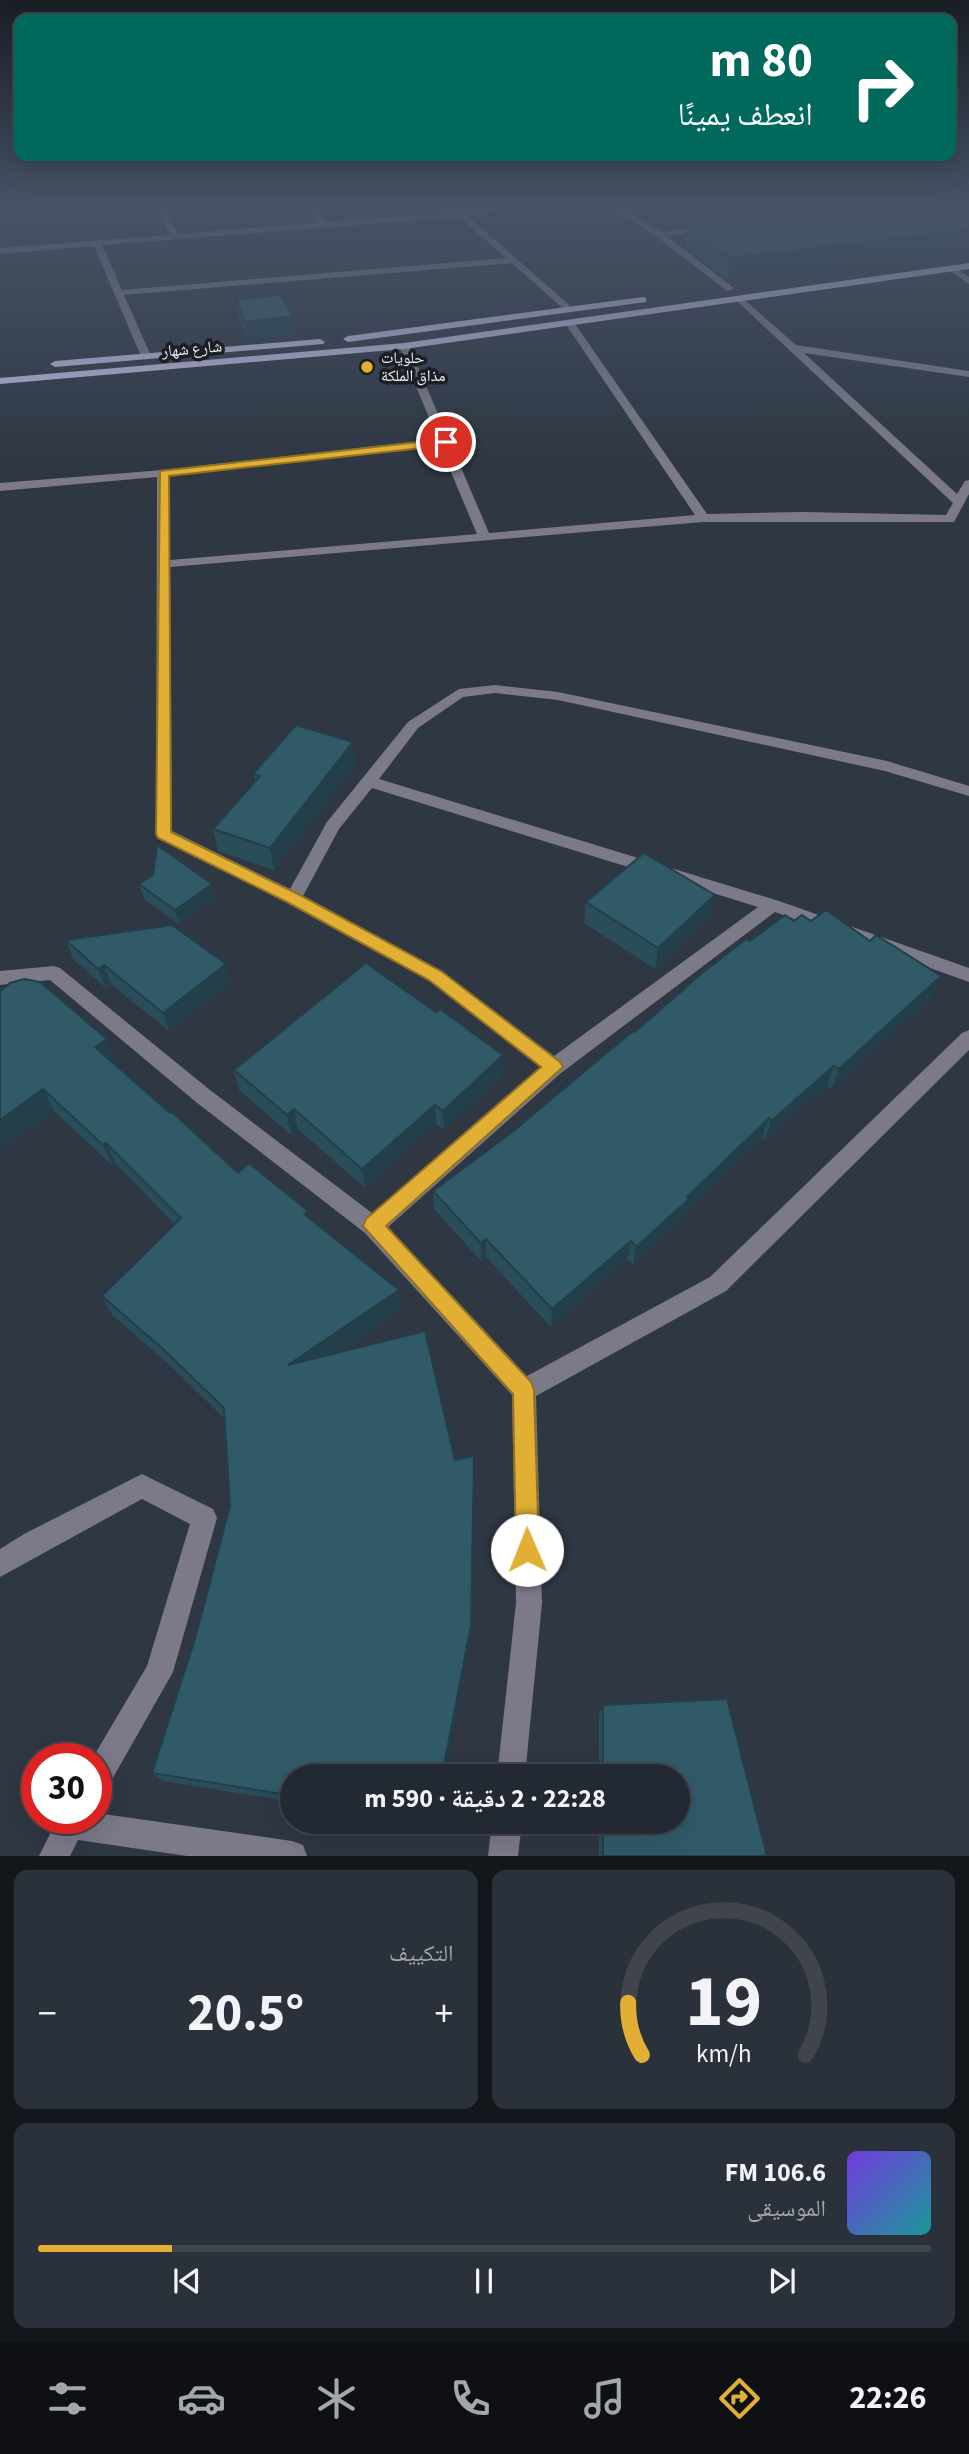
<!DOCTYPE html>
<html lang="ar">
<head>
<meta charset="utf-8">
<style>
  :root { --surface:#232932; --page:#2b313a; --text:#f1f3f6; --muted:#a3a6ac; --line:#40454d; --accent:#e1af34 }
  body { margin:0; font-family:"Source Sans 3","Noto Naskh Arabic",sans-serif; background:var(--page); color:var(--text); direction:rtl; height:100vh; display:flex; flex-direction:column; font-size:26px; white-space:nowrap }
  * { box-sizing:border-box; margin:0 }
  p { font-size:23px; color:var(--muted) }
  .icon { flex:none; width:38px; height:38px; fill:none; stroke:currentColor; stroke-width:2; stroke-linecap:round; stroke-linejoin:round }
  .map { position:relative; height:1856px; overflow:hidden; direction:ltr }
  .drawer { display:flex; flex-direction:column; gap:14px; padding:14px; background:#13171c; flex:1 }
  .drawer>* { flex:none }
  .hud { position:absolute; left:14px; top:14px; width:942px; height:147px; border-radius:14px; box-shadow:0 7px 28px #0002,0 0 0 2px var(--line); direction:rtl; background:#00695c; color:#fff; overflow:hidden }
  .speed { position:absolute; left:21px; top:1743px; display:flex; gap:14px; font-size:35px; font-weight:700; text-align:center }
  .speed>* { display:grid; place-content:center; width:91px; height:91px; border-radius:50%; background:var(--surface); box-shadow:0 7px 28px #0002,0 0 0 2px var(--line); line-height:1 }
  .speed .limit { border:10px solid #d22; background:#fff; color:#111 }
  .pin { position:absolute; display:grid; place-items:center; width:60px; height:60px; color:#fff; margin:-30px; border:4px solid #fff; border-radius:50%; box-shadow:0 2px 7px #0007 }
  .me { position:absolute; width:77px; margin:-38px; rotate:359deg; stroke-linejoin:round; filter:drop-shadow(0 0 5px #0008) }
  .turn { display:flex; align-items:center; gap:24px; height:147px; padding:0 28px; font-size:32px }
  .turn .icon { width:91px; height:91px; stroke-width:2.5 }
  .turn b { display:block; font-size:49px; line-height:60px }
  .big { font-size:52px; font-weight:700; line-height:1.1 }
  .drawer .tile { flex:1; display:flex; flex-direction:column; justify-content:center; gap:10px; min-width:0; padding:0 24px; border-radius:14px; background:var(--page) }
  .drawer .dial { align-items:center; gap:0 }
  .dial svg { height:182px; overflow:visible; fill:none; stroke:var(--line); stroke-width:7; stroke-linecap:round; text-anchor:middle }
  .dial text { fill:var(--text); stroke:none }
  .song { display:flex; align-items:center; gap:21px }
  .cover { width:84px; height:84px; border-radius:10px; background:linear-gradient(135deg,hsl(260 70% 55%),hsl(180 70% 35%)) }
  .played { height:7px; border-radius:4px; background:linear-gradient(90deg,var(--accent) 15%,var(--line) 15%) }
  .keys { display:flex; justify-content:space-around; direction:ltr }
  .heat { display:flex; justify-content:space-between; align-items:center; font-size:38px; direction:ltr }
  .drawer .tiles { flex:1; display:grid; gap:14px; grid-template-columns:1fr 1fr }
  .tile:last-child { grid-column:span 2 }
  .trip { position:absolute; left:280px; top:1764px; width:410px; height:70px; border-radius:35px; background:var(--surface); box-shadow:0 7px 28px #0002,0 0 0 2px var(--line); font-weight:700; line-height:70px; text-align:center; direction:rtl }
  .menu { display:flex; height:112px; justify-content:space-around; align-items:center; background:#0e1014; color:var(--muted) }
  .menu .icon { width:49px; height:49px }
  .menu .selected { color:var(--accent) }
  .menu b { font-size:32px; color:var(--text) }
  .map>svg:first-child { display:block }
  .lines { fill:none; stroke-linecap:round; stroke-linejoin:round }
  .minor { fill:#7c7a89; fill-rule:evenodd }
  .major { fill:#c1bcdc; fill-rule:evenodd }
  .wall { fill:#2a4d5a }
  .shaded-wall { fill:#223f4a }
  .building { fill:#315a69; stroke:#223f4a; stroke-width:2 }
  .route { fill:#e1af34; stroke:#927222; stroke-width:2 }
  .poi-dot { fill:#e1af34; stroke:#1b1f24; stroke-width:2.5 }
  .labels { text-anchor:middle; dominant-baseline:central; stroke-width:7; stroke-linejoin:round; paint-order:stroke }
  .far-street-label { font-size:16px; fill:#eef3fb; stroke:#1b1f24 }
  .far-poi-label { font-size:16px; fill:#eef3fb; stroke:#1b1f24; text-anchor:start }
</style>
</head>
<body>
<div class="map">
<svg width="969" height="1856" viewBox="0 0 969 1856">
  <rect width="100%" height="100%" fill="#2f3743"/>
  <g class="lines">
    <g class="minor">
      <path d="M154,204H162L178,234L318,223L303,204H311L326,222L455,212L452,209L456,207L463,211L515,204H537L468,216L575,310L567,312L512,263L124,295L151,356L146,359L141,356L94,246L0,254V248L170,235ZM460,217L506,258L122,290L102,245Z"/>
      <path d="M605,204H615L661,232L712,226L709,230L667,236L735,289L727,291L657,237Z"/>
      <path d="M952,265L969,277V284L949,270L948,268Z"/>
      <path d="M740,296L796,345L969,371V377L804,353L957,494L965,481L969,480V494L954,522H703L170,567L172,831L290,889L327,822L408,722L459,689L495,685L558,692L887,761L969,786V796L885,771L558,700L495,693L463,697L418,728L379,779L779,901L969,968V982L775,912L561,1073L388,1227L527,1376L710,1277L962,1033L969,1030V1050L726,1291L536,1396L542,1603L525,1776H497L516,1603L512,1395L365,1233L196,1102L50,980L0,985V971L54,966L60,968L210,1090L372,1213L540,1067L429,981L287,902L158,838L156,834L157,477L0,491V483L163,470L438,439L399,346L404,343L409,346L489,533L695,515L565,323L570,320L573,321L707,514L803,512L946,515L953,503L737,301V297ZM440,446L477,534L170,560L169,476ZM372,788L758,907L554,1056L441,971L303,896L339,829Z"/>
      <path d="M142,1474L213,1509L217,1518L173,1672L106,1790L96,1794V1759H92L147,1666L190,1524L142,1499L0,1577V1549L24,1534Z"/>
      <path d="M96,1813L292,1841L303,1845L307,1856H187L78,1840L70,1856H39L58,1818H96Z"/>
      <path d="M492,1822H522L518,1856H488Z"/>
    </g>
    <g class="major">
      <path d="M969,263V269L404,349L0,384V378L404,343Z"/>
      <path d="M643,297L646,298V302L348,342L343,339L348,336Z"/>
      <path d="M320,339L325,342L323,344L55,367L50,364L55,361Z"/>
    </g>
  </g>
  <g class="wall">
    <path d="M801,204H969L727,279L685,247L687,226L799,213Z"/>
    <path d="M237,300L295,334L248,340L239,318Z"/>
    <path d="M353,742L356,763L274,870L218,851L213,829L255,782L253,774Z"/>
    <path d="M139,884H212L215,898L179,924L144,899Z"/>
    <path d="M586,902L711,917L655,969L584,923Z"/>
    <path d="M794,921H811L932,997L831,1089L827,1086L765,1140L762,1138L685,1213L684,1218L633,1265L627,1259L551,1327L486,1257L481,1261L434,1209L433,1191L511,1133L750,941Z"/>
    <path d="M66,940L226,964L230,984L169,1031L111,984L106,988L73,959Z"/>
    <path d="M0,991L116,1061L113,1063L238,1173L309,1219L399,1290L401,1309L338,1353L455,1460L474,1456L471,1637L292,1776V1810L287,1809L280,1802V1800L163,1781L152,1773L195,1639L230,1506L225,1419L173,1368L112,1315L102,1296L175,1224L116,1164L113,1166L54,1111L0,1150Z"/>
    <path d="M436,1012L503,1055L502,1075L444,1130L436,1124L365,1188L298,1129L291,1135L239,1090L234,1070Z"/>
    <path d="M603,1705L767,1856H599V1822H677V1776H599V1714Z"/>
    <path d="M361,1822H436L433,1835Z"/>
  </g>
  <g class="shaded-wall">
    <path d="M969,230V250L727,279L730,258Z"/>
    <path d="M293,316L295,334L248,340L245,322Z"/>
    <path d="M353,742L356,763L274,870L270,848Z"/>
    <path d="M212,884L215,898L179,924L175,910Z"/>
    <path d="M715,895L711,917L655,969L658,948Z"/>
    <path d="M226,964L230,984L169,1031L163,1013Z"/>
    <path d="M104,965L111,984L106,988L98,969Z"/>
    <path d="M941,976L932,997L831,1089L839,1069Z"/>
    <path d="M107,1039L116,1061L104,1069L95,1047Z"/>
    <path d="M503,1055L502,1075L444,1130L443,1111Z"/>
    <path d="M834,1066L827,1086L765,1140L771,1121Z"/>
    <path d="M43,1089L54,1111L0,1150V1120Z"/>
    <path d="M435,1105L436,1124L365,1188L362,1169Z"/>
    <path d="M294,1109L298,1129L291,1135L287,1115Z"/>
    <path d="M769,1118L762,1138L685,1213L684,1218L633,1265L636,1247Z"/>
    <path d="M106,1143L116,1164L113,1166L103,1145Z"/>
    <path d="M486,1239V1257L481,1261V1243Z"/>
    <path d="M631,1241L627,1259L551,1327L552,1309Z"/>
    <path d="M399,1290L401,1309L293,1383L288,1365Z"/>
    <path d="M474,1456L471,1637L445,1776H442Z"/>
    <path d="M433,1822H436L433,1835L431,1828Z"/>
  </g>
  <g class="building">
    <path d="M806,204H969V230L730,258L687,226L816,211Z"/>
    <path d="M281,295L293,316L245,322L237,300Z"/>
    <path d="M296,725L353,742L270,848L213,829L260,776L253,774Z"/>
    <path d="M157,845L212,884L175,910L139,884L153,875Z"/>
    <path d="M644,853L715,895L658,948L586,902Z"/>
    <path d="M826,910L870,941L876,935L941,976L839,1069L834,1066L771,1121L769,1118L687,1197L689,1199L636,1247L631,1241L552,1309L486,1239L481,1243L433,1191L511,1133L633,1031L635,1032L701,974L746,939L750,941L785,915L794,921L802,915L811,921Z"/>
    <path d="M172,925L226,964L163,1013L104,965L98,969L66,940Z"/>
    <path d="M366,963L436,1012L440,1009L503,1055L443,1111L435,1105L362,1169L294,1109L287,1115L234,1070Z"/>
    <path d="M24,979L40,982L107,1039L95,1047L170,1113L172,1112L238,1173L249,1163L308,1211L304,1214L399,1290L288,1365L425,1331L455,1460L474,1456L471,1625L442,1776H292V1804L280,1802L282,1794L152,1773L195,1639L230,1506L224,1408L164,1350L102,1296L181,1218L106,1143L103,1145L43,1089L0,1120V991L10,983Z"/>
    <path d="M727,1699L767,1856H603V1822H677V1776H603V1705Z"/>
    <path d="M394,1822H433L431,1828Z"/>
  </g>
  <linearGradient id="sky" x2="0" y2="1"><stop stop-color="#1a1e25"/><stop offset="0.44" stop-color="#475366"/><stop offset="1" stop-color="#475366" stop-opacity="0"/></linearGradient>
  <rect width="969" height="464" fill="url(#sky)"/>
  <path class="route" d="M446,439L451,442L449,445L169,476L171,832L298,894L441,971L560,1062L563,1067L386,1226L531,1382L534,1390L539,1550L536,1558L527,1561L519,1558L516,1550L513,1394L363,1226L366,1219L541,1067L429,980L287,902L158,838L156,834L160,471Z"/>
  <circle class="poi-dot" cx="367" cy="367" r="7"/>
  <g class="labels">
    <g class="far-street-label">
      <text transform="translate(192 349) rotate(-5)">شارع شهار</text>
    </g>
    <g class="far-poi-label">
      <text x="381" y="358">حلويات<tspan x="381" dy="18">مذاق الملكة</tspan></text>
    </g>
  </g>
</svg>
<div class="speed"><div class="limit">30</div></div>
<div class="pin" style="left:446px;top:442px;background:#d93025"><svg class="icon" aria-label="arrive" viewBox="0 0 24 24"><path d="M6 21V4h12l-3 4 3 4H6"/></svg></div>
<svg class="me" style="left:527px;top:1550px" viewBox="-20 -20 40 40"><circle r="19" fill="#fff"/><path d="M0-13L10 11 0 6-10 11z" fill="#e1af34"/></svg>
<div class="trip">22:28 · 2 دقيقة · 590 m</div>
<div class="hud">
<div class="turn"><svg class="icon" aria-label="right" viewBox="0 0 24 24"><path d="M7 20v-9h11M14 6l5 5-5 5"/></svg><div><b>80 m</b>انعطف يمينًا</div></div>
</div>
</div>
<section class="drawer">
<div class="tiles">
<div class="tile dial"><svg viewBox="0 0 100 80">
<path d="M14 69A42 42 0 1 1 86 69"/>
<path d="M14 69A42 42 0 0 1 8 46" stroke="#e1af34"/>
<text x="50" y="56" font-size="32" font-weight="700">19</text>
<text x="50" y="72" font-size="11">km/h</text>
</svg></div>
<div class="tile"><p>التكييف</p>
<div class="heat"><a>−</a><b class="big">20.5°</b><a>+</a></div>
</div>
<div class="tile">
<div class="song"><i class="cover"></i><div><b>106.6 FM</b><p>الموسيقى</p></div></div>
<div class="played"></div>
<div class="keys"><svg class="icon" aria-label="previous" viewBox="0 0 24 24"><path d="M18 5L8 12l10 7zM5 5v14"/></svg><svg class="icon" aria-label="pause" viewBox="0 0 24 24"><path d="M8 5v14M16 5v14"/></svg><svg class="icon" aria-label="next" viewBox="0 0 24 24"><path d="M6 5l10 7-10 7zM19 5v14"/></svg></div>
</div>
</div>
</section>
<nav class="menu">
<b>22:26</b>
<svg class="icon selected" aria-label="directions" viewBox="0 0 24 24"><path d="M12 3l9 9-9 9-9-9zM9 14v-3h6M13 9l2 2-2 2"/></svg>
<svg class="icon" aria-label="music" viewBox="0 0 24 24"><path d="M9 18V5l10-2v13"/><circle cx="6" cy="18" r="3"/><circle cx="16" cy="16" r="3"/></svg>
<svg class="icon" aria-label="phone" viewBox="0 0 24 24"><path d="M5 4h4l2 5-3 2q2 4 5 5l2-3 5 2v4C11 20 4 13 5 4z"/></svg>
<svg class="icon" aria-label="climate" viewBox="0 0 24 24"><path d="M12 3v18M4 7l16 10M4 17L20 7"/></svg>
<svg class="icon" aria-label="car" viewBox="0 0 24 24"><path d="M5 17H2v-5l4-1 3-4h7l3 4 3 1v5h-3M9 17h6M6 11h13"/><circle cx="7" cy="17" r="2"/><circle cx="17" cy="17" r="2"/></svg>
<svg class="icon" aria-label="filters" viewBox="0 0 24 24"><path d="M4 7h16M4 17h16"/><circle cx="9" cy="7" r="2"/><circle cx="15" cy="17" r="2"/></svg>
</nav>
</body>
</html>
